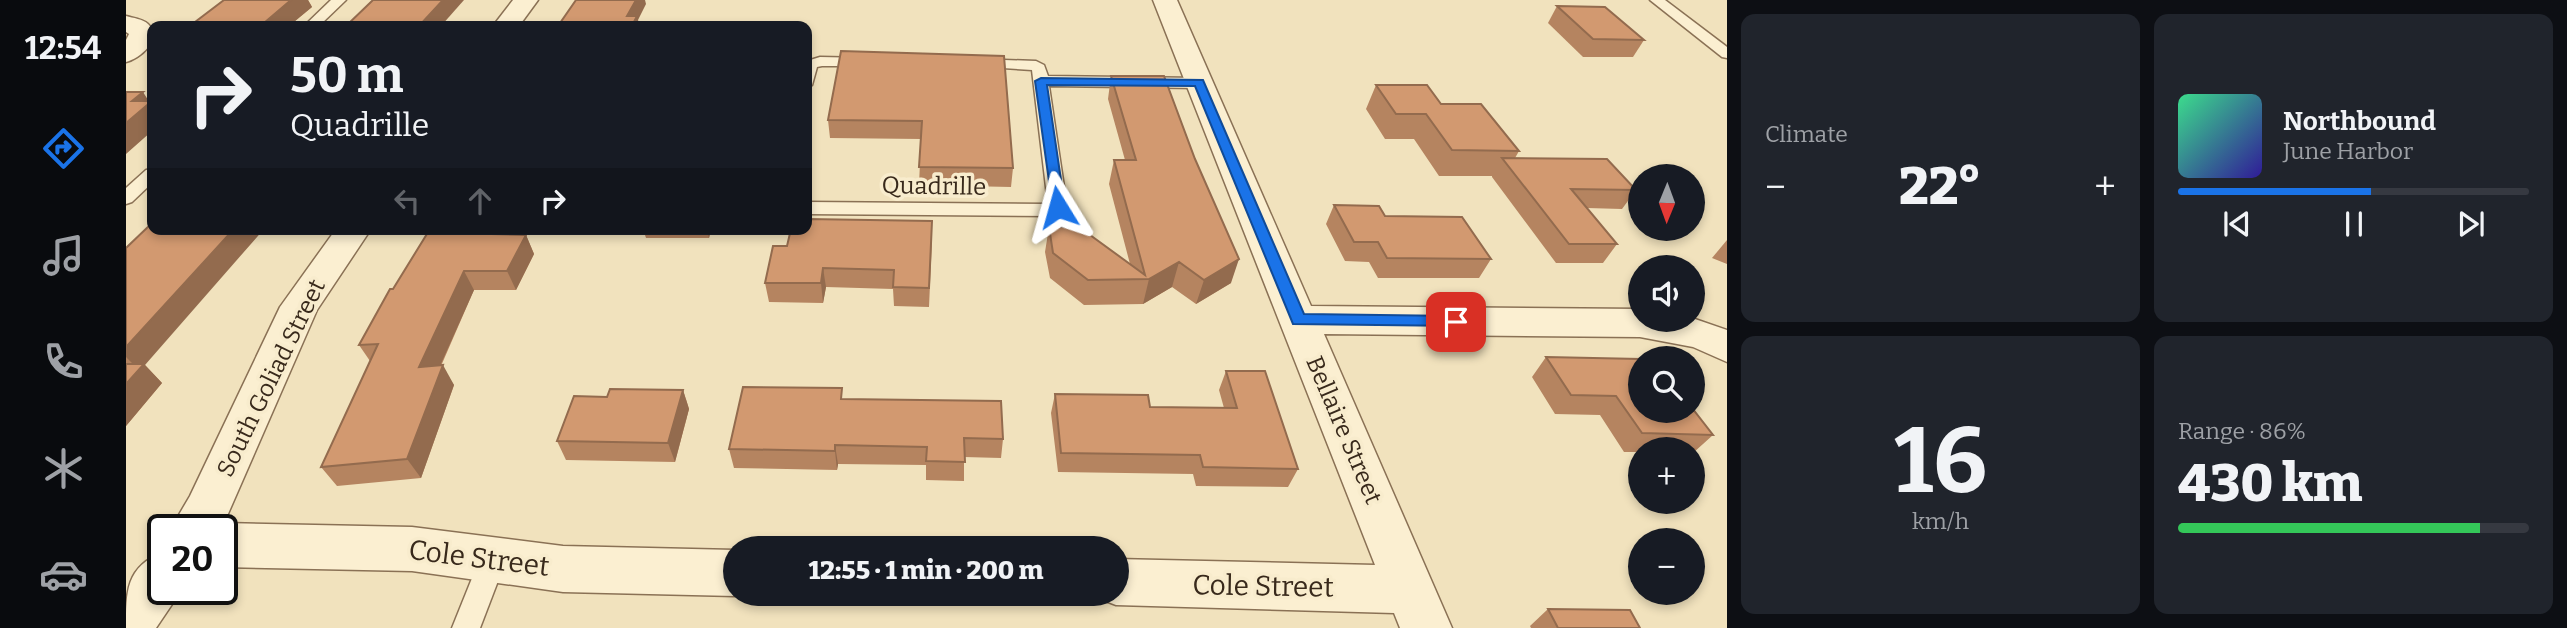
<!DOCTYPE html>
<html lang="en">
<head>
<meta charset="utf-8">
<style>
  :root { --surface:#171b24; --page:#20242c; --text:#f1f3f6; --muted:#9ea1a6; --line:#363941; --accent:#1a73e8 }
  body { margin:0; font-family:Bitter,serif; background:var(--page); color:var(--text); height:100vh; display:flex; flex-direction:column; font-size:26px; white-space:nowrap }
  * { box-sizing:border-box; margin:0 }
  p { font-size:23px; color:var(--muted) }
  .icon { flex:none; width:38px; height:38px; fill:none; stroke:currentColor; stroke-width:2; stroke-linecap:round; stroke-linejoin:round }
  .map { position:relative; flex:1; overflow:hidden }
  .sheet { display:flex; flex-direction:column; gap:14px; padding:14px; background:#0d0f14; width:840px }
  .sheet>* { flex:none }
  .top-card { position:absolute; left:21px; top:21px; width:665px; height:214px; border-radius:14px; box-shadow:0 4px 10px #0003; background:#171b24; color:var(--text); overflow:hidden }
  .needle { width:46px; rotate:181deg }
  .controls { position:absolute; left:1502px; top:164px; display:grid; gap:14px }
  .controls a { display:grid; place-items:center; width:77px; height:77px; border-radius:50%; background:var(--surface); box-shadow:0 4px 10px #0003; font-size:35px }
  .speed { position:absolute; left:21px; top:514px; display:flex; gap:14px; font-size:35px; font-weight:700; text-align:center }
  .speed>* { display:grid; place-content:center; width:91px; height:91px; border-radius:50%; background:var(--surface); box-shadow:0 4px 10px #0003; line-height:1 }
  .speed .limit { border:4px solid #111; border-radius:10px; background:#fff; color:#111 }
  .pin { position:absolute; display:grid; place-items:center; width:60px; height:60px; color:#fff; margin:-30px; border-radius:14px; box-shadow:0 4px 10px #0006 }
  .me { position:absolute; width:77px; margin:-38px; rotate:352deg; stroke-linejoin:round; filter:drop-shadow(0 0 5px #0008) }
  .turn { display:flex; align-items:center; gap:24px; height:147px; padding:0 28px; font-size:32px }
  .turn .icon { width:91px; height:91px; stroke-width:2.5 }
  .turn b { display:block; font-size:49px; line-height:60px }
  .lanes { display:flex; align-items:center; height:66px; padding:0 28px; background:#0003; justify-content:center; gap:35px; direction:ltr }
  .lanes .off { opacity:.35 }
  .big { font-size:52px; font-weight:800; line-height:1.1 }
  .sheet .card { flex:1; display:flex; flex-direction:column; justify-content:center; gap:10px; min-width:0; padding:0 24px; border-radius:14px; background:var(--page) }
  .sheet .dial { align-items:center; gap:0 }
  .dial b { font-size:91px; line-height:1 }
  .song { display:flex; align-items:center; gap:21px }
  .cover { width:84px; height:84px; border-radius:10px; background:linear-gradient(135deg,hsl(150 70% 55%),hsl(250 70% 35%)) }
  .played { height:7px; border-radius:4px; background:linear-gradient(90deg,var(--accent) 55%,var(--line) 55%) }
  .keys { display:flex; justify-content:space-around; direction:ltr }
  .heat { display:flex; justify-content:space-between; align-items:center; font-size:38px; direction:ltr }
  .charge { height:10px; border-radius:5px; background:linear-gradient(90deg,#34c759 86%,var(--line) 0) }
  .sheet .tiles { flex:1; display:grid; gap:14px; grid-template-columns:repeat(2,1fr) }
  .trip { position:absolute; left:597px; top:536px; width:406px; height:70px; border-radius:35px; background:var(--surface); box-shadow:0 4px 10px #0003; font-weight:800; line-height:70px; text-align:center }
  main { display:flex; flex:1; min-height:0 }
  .menu { display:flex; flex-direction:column; width:126px; justify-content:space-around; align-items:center; background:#090b0e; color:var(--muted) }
  .menu .icon { width:49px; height:49px }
  .menu .active { color:var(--accent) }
  .menu b { font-size:32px; color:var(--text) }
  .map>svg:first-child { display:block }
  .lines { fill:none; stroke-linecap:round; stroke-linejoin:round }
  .service-casing { stroke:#8a7155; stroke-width:3 }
  .minor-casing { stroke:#8a7155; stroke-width:3 }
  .service { fill:#fbefd1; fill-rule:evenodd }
  .minor { fill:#fbefd1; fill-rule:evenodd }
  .wall { fill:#b58460 }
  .shaded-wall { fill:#936b4e }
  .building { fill:#d29970; stroke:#936b4e; stroke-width:2 }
  .route { fill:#1a73e8; stroke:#114b97; stroke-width:2 }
  .labels { text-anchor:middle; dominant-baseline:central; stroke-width:7; stroke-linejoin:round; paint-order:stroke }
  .street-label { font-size:24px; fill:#38291b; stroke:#f8eccd }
  .near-street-label { font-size:28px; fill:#38291b; stroke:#f8eccd }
</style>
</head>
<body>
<main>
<nav class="menu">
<b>12:54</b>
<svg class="icon active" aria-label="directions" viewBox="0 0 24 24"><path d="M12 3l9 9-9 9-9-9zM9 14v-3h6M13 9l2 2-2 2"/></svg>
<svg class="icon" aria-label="music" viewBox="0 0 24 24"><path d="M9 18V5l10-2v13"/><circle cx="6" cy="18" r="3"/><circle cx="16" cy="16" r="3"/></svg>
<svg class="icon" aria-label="phone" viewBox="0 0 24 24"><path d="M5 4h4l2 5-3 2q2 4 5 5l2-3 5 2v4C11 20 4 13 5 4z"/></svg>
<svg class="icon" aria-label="climate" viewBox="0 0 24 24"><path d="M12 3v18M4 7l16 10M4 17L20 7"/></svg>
<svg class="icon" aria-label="car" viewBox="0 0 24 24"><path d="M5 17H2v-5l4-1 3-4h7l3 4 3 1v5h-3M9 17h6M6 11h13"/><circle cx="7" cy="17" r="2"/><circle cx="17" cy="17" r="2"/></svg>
</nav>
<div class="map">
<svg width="1601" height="628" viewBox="0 0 1601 628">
  <rect width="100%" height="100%" fill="#f1e2bd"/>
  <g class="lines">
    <defs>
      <g id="service">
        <path d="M205,0H220L193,26H178Z"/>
        <path d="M1524,0H1539L1601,47V58L1596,57Z"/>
        <path d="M694,57L741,58L748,62L741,66H696L691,67L686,85L681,87V61Z"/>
        <path d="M850,59L910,61L918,65L922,76L1073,78L1081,83L1073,88L923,86L941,207L929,216L681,214V202L922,204L906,70L845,66L843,63Z"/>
        <path d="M26,169V183L6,202L0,204V188L20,170Z"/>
        <path d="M367,548L377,551L380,560L354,628H326L357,551Z"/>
      </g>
      <g id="minor">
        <path d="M387,0H412L393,26H367Z"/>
        <path d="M1027,0H1051L1185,306L1514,309V320H1566V318L1601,330V362L1567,347L1514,337L1198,334L1326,628H1274L1268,613L990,605L972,598L970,593H990V559L1249,565Z"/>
        <path d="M0,16C7,18 17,19 22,24C38,39 13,59 0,62V40L3,34L0,32Z"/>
        <path d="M210,229H245L191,310L98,523L286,527L437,546L609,550V593H616L609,596L437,592L286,571L96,567V530H44L64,496L154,307Z"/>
        <path d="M37,552V590L55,591L30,628H0C0,591 0,567 37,552Z"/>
      </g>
    </defs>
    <use href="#service" class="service-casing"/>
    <use href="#minor" class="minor-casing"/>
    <use href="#service" class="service"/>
    <use href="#minor" class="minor"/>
  </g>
  <g class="wall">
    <path d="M98,0H182L186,7L163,26H71L69,22Z"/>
    <path d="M1431,6L1518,40L1507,57H1457L1422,23Z"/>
    <path d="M715,51L887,168L885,187L793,185L795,139L704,138L702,120Z"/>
    <path d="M985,76L1105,283L1070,304L1046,287L1017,304L958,305L924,278L919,252L923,227L1004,264L983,184L988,160H999L982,99Z"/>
    <path d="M1250,85L1315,104L1393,151L1389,158L1510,190L1496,209L1461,208L1491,244L1477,263H1430L1366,177V176H1313L1288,139H1259L1240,109Z"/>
    <path d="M1208,205L1259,216L1365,259L1353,278H1252L1243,262L1219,261L1200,224Z"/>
    <path d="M304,229H387L388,232L387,235H400L408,254L390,290H348L315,366L328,385L295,478L211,486L195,467L244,361L233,345Z"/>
    <path d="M517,229H585L583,238H520Z"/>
    <path d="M806,240L803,307L768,306L767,289L700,287L697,303L643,302L639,283L661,246Z"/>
    <path d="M1601,240V264L1586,258Z"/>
    <path d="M0,248L19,365L36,383L0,426Z"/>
    <path d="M1420,357L1587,435L1567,453L1566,450H1514V452H1498L1474,415L1429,414L1406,377Z"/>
    <path d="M1100,371L1172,469L1162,487L1070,486L1067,474L932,472L925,413L929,394L1024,407L1098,408L1093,390Z"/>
    <path d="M557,390L563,409L549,462L440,460L431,441L481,397Z"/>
    <path d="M717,399L877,439L875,458L838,457V481L800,480V465L712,464L711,470L608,468L603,449Z"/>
    <path d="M1422,609L1514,628H1405L1404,626Z"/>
  </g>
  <g class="shaded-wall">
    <path d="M165,0H182L186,7L163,26H139L138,23Z"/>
    <path d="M317,0H338L315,26H293Z"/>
    <path d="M510,0H519L520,4L512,20L514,26H503L501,16Z"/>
    <path d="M17,92L24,103L26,101V131L0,154V123L6,101Z"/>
    <path d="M108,229H138L19,365L36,383L0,426V384L13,370L0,357V347Z"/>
    <path d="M370,229H387L388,232L376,253L367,234Z"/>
    <path d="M581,229H585L583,238Z"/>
    <path d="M400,235L408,254L390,290L381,271Z"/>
    <path d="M1113,259L1105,283L1070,304L1078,280Z"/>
    <path d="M1053,262L1046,287L1017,304L1023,279Z"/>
    <path d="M697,268L700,287L697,303L695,283Z"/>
    <path d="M338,271L348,290L305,386L293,367Z"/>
    <path d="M317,365L328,385L295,478L281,459Z"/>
    <path d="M557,390L563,409L549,462L542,443Z"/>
    <path d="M709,445L712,464L711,470L709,451Z"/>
  </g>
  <g class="building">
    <path d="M98,0H165L138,23L69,22Z"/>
    <path d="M247,0H317L293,26H220Z"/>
    <path d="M450,0H510L501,16H511L506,26H432Z"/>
    <path d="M1431,6L1479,7L1518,40L1467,39Z"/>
    <path d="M715,51L878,56L887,168L793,167L796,121L702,120Z"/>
    <path d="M985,76H1038L1069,159L1113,259L1078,280L1053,262L1023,279L962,280L927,253L923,227H953L1019,275L988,160H1010Z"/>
    <path d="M1250,85H1301L1315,104H1355L1393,151L1326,150L1300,114H1270Z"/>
    <path d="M0,92H17L6,101H26L0,123Z"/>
    <path d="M1376,158L1481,159L1510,190L1445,189L1491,244H1443Z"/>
    <path d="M1208,205L1253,206L1259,216L1336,217L1365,259L1261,258L1252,242H1228Z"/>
    <path d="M681,219L806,221L803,288L767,287L768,270L697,268L695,283H639L647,246H661L665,229H681Z"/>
    <path d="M26,223V229H108L0,347V248Z"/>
    <path d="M304,229H370L367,234L400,235L381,271H338L293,367L317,365L281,459L195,467L252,344L233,345L264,289H267Z"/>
    <path d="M1420,357L1514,359V411H1566V408L1587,435L1516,433L1490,396L1445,395Z"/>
    <path d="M0,364H18L0,384Z"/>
    <path d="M1100,371H1139L1172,469L1077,467L1074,455L935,453L929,394L1022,395L1024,407L1111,408Z"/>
    <path d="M617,387L716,388L715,399L875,401L877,439L838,438L839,462L800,461L801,447L709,445V451L603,449Z"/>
    <path d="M484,389L557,390L542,443L431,441L448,396L481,397Z"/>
    <path d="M1422,609L1504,610L1514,628H1432Z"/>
  </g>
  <path class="route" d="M915,78L1077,80L1178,314L1330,316L1336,318L1338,322L1336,326L1167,324L1069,86L921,85L939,207L937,210H927L909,81Z"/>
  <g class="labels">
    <g class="street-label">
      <text transform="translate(808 186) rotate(1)">Quadrille</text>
      <text transform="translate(145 378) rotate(-64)">South Goliad Street</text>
      <text transform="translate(1218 430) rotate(67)">Bellaire Street</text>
    </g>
    <g class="near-street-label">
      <text transform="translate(353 558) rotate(7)">Cole Street</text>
      <text transform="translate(1137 586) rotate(1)">Cole Street</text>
    </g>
  </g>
</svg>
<div class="controls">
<a><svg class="needle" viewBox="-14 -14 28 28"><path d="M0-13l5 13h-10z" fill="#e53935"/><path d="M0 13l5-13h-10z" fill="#9ea1a6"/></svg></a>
<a><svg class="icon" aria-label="sound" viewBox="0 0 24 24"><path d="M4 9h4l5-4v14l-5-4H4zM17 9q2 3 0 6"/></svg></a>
<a><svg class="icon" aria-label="search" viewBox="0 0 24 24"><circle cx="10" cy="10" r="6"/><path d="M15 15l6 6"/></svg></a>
<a>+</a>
<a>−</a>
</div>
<div class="speed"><div class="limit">20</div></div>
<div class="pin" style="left:1330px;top:322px;background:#d93025"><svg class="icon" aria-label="arrive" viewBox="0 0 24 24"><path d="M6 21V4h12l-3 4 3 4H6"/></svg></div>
<svg class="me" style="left:932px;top:207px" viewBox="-20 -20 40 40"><path d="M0-17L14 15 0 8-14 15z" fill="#1a73e8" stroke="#fff" stroke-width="4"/></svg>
<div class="trip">12:55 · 1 min · 200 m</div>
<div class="top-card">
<div class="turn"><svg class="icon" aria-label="right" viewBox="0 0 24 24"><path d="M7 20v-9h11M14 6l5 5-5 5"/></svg><div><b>50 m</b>Quadrille</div></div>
<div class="lanes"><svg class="icon off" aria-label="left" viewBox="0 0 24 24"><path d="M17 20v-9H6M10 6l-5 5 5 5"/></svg><svg class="icon off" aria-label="ahead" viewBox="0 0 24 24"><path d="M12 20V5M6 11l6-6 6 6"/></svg><svg class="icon" aria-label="right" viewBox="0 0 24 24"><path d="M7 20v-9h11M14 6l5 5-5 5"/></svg></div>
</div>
</div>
<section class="sheet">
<div class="tiles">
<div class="card"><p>Climate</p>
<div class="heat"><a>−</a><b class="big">22°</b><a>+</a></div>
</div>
<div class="card">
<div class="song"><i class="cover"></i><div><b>Northbound</b><p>June Harbor</p></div></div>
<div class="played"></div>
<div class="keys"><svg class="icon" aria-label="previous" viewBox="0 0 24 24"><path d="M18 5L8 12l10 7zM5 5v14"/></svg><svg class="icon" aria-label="pause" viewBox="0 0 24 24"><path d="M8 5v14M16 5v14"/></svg><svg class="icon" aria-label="next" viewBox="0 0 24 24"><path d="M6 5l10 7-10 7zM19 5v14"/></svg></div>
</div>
<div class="card dial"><b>16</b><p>km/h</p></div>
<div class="card"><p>Range · 86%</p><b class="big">430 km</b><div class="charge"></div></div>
</div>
</section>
</main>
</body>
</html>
